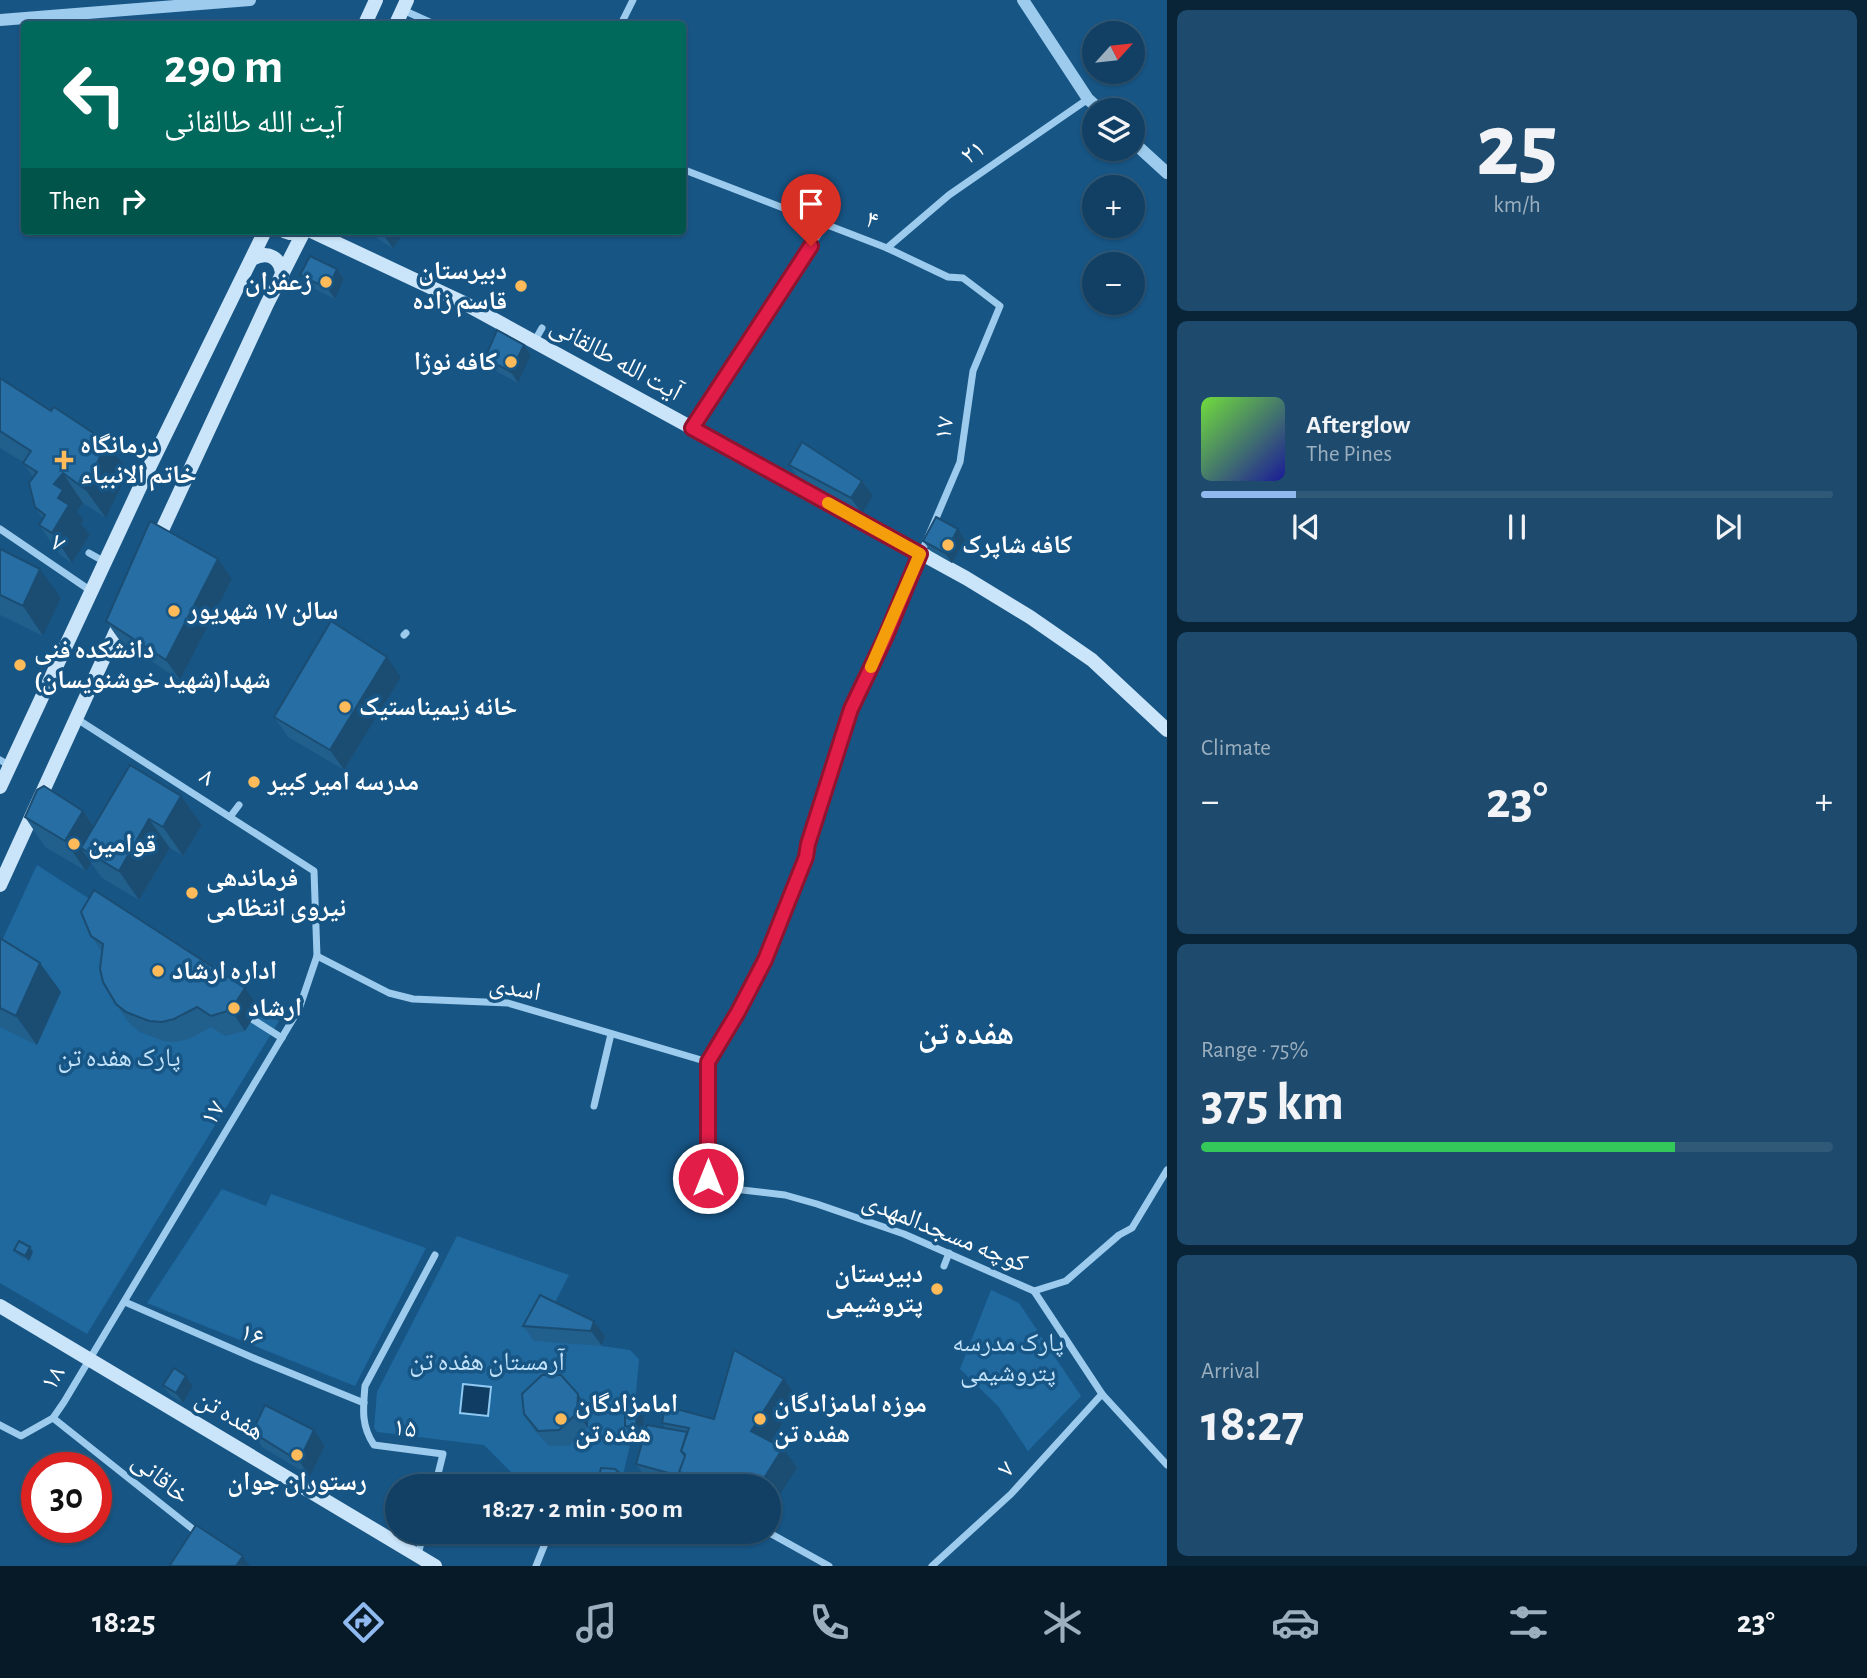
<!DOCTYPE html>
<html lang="en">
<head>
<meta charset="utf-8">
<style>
  :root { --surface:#114064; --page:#1e4b6d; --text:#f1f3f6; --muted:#9cafbf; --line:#305978; --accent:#90b9f0 }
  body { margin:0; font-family:"Alegreya Sans","Noto Naskh Arabic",sans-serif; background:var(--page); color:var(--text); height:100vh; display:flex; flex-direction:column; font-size:26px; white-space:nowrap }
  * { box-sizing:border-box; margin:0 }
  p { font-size:23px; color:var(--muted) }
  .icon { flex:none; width:38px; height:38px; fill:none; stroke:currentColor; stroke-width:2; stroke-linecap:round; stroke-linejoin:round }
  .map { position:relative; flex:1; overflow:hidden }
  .side { display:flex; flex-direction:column; gap:10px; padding:10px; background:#092337; width:700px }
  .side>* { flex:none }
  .banner { position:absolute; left:21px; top:21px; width:665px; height:214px; border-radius:7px; box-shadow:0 2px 5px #0004,0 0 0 2px var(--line); background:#00695c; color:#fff; overflow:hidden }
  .needle { width:46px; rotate:63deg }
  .tools { position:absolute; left:1082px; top:21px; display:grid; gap:14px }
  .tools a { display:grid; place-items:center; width:63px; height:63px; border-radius:50%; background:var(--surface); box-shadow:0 2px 5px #0004,0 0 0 2px var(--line); font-size:35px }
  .speed { position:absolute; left:21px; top:1452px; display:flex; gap:14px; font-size:35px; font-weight:700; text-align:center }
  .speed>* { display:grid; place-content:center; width:91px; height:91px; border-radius:50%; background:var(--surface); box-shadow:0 2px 5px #0004,0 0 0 2px var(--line); line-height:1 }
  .speed .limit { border:10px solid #d22; background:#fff; color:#111 }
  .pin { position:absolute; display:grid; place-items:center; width:60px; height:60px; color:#fff; margin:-72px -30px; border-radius:50% 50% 50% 0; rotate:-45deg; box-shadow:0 0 7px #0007 }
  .pin .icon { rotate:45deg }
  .me { position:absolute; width:77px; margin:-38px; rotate:0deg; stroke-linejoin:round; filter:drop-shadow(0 0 5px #0008) }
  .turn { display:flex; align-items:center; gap:24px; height:147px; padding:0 28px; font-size:32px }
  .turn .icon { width:91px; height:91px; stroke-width:2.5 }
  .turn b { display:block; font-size:49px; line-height:60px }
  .then { display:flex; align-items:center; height:66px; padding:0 28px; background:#0003; gap:14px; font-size:26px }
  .big { font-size:52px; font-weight:600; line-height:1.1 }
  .side .tile { flex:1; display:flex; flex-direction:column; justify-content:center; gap:10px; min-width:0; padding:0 24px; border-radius:10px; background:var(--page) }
  .side .dial { align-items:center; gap:0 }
  .dial b { font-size:91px; line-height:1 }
  .song { display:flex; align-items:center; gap:21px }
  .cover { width:84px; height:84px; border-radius:10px; background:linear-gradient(135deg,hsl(100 70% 55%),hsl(240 70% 35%)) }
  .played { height:7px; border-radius:4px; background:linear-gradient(90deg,var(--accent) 15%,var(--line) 15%) }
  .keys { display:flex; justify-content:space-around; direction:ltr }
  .heat { display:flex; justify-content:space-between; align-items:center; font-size:38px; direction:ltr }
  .charge { height:10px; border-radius:5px; background:linear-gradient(90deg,#34c759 75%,var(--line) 0) }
  .trip { position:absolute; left:385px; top:1474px; width:396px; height:70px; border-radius:35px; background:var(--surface); box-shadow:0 2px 5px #0004,0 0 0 2px var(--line); font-weight:600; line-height:70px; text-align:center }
  .menu { display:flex; height:112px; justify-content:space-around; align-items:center; background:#071a28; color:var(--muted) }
  .menu .icon { width:49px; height:49px }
  .menu .selected { color:var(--accent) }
  .menu b { font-size:32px; color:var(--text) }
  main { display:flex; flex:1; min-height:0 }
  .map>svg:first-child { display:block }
  .green { fill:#20699f }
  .water { fill:#0f3d63; stroke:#8fc8f0; stroke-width:2 }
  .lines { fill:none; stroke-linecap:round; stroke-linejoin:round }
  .minor { stroke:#9dcbed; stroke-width:7 }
  .tertiary { stroke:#9dcbed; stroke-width:12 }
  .secondary { stroke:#cae4f9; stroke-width:14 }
  .wall { fill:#215f8d }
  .shaded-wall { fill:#1b4d73 }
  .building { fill:#266ea4; stroke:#1b4d73; stroke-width:2 }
  .route-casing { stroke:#92132f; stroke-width:18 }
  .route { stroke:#e11d48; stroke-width:12 }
  .slow { stroke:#f59e0b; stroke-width:12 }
  .poi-dot { fill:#ffba59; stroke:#175585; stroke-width:2.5 }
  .labels { text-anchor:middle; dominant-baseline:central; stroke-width:7; stroke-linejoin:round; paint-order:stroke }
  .street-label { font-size:26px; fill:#fff; stroke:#175585 }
  .poi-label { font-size:26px; font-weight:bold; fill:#fff; stroke:#175585; text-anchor:start }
  .park-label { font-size:26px; fill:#c2e2fa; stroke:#175585 }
  .district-label { font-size:33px; font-weight:bold; fill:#fff; stroke:#175585 }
</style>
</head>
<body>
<main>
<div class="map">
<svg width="1167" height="1566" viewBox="0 0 1167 1566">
  <rect width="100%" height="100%" fill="#175585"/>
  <g class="green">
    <path d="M37,865L279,1021L87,1334L0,1283V945Z"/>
    <path d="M222,1189L266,1206L271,1194L426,1248L355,1386L147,1303Z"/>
    <path d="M457,1236L569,1275L551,1310L605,1336L602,1346L630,1350L639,1359L632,1437L622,1479L607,1486H525L484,1445L377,1432L374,1428L377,1392Z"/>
    <path d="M991,1290L1019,1303L1081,1396L1028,1451L998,1406L960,1369Z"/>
  </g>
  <path class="water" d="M463,1384L491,1387L488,1416L460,1413Z"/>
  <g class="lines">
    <g class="minor">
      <path d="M403,10L434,24"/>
      <path d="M621,24L633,0"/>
      <path d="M682,169L887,248L948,277L963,278L1000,306L973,371L960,462L885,638L851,709L808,844L806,857L765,960L738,1012L708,1062V1178"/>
      <path d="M887,248L949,195L1088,99"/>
      <path d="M534,342L542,328"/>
      <path d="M692,428L825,224"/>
      <path d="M0,529L91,591"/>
      <path d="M89,553L105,562"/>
      <path d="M404,635L406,633"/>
      <path d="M0,760L10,766"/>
      <path d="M230,817L239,805"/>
      <path d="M317,956L389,993L413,999L508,1003L708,1062"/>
      <path d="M252,1019L282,1038"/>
      <path d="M594,1106L611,1034"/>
      <path d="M708,1186L785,1195L817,1204L904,1234L1034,1291L1102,1394L1167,1465"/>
      <path d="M435,1255L365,1386C363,1409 361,1426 374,1445L443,1454L435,1486"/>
      <path d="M944,1266L949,1253"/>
      <path d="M1034,1291L1066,1281L1119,1235L1132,1228L1167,1170"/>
      <path d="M125,1302L256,1359L364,1403"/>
      <path d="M53,1418L199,1534"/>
      <path d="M0,1425L21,1436L53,1418L64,1402L299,1009L317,956L314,871L77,719"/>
      <path d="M766,1531L829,1566"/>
      <path d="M418,1555L424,1531"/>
      <path d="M536,1566L550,1531"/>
      <path d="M932,1566L1011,1494L1102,1394"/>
    </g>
    <g class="tertiary">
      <path d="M1023,0L1088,99L1100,110"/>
      <path d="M0,20L250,0"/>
      <path d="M1132,141L1167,173"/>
    </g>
    <g class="secondary">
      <path d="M365,24L376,0"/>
      <path d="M396,24L407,0"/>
      <path d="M284,231L290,233L302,231"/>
      <path d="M311,231L462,302L966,578L1030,617L1092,660L1167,730"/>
      <path d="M252,259C268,250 282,258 282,276"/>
      <path d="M156,543L267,304L304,231"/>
      <path d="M0,787L147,472L265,231"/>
      <path d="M0,885L123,616"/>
      <path d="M0,1306L435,1566"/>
    </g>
  </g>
  <g class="wall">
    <path d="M372,231H405L393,249L376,237Z"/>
    <path d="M337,269L344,279L335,299L307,285L300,275Z"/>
    <path d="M524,345L531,355L518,383L492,369L485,358Z"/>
    <path d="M0,378L128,472L106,518L83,503L77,511L84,520L81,523L90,535L72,563L60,555L39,525L43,519L35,507L33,477L23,462L0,448Z"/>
    <path d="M789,465L862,481L873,496L862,514L800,480Z"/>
    <path d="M965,540L952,563L931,551L923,541Z"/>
    <path d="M0,549L61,598L43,636L0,615Z"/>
    <path d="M232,579L180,680L120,641L106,621Z"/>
    <path d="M401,677L344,770L288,737L274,717Z"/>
    <path d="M181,796L202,825L183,856L170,848L139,900L102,878L91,863L86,871L45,847L25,817L83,811L94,826Z"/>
    <path d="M91,936L245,988L259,1008L245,1031L225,1036L211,1027L189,1039L176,1042L163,1041L140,1032L130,1024L116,1004L102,952Z"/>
    <path d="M0,938L40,963L61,992L37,1045L0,1027Z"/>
    <path d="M14,1250L33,1252L29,1261L18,1255Z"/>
    <path d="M594,1321L605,1336L602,1346L534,1341L523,1326Z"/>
    <path d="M186,1376L193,1386L183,1403L170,1395L163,1385Z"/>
    <path d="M798,1399L771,1442L797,1468L768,1513V1486H671L647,1479L636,1464L665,1428L662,1423L714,1419Z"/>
    <path d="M588,1409V1428L569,1446H549L534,1430L524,1414Z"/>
    <path d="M644,1414L643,1437H632L625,1426Z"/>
    <path d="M252,1432L325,1446L310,1476L262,1447Z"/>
  </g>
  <g class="shaded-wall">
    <path d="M381,231H405L393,249Z"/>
    <path d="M337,269L344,279L335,299L328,289Z"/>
    <path d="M524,345L531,355L518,383L511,372Z"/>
    <path d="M107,442L128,472L106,518L85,489Z"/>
    <path d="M63,473L83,503L77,511L84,520L81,523L90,535L72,563L52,533L58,498L54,484Z"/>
    <path d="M862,481L873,496L862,514L851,498Z"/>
    <path d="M958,529L965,540L952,563L945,553Z"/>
    <path d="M218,559L232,579L180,680L166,660Z"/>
    <path d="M40,569L61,598L43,636L23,606Z"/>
    <path d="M387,657L401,677L344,770L330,750Z"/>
    <path d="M181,796L202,825L183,856L163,827Z"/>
    <path d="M83,811L103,840L81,848L91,863L86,871L65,841Z"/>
    <path d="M149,819L170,848L139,900L119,871Z"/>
    <path d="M40,963L61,992L37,1045L16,1016Z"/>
    <path d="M245,988L259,1008L245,1031L231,1010Z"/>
    <path d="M30,1247L33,1252L29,1261L25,1256Z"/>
    <path d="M594,1321L605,1336L602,1346L591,1331Z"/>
    <path d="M186,1376L193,1386L183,1403L176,1393Z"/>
    <path d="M784,1379L798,1399L765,1451L751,1431Z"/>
    <path d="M578,1394L588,1409V1428L577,1413Z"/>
    <path d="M637,1403L644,1414L643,1437L636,1427Z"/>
    <path d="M314,1430L325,1446L310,1476L299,1461Z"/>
    <path d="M783,1448L797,1468L768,1513V1486H759Z"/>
    <path d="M623,1476L630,1486H614Z"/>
    <path d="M243,1556L250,1566H236Z"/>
  </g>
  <g class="building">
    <path d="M310,256L337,269L328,289L300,275Z"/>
    <path d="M497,330L524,345L511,372L485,358Z"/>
    <path d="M0,378L51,411L54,407L107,442L85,489L63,473L54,484L63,490L58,498L69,505L52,533L39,525L45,515L35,507L29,483L37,472L23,463L31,451L0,431Z"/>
    <path d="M802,442L862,481L851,498L789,465Z"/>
    <path d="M936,517L958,529L945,553L923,541Z"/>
    <path d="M150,521L218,559L166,660L106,621Z"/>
    <path d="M0,549L40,569L23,606L0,595Z"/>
    <path d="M331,621L387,657L330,750L274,717Z"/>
    <path d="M130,765L181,796L163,827L149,819L119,871L81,848Z"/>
    <path d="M44,786L83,811L65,841L25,817L37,790Z"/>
    <path d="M94,890L245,988L231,1010L211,1016L197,1007L174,1019L162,1022L149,1021L126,1012L116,1004L103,982L100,969L103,944L91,936L81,912Z"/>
    <path d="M0,938L40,963L16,1016L0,1008Z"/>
    <path d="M19,1241L30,1247L25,1256L14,1250Z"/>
    <path d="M540,1295L594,1321L591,1331L523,1326Z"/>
    <path d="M734,1350L784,1379L751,1431L783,1448L759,1486H729L679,1472L685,1454L681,1451L689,1428L662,1423L665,1406L714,1419Z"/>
    <path d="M174,1368L186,1376L176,1393L163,1385Z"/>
    <path d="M542,1375H561L578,1394L577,1413L559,1430L538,1431L524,1414L522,1394Z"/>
    <path d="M625,1403H637L636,1427L625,1426Z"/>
    <path d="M265,1405L314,1430L299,1461L252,1432Z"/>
    <path d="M647,1425L687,1432L681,1451L685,1456L679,1472L683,1477L636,1464Z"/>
    <path d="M601,1468L615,1469L623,1476L614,1486H597Z"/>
    <path d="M196,1525L243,1556L236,1566H172L170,1565Z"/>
  </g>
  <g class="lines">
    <defs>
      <path id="route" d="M708,1178V1062L738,1012L765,960L806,857L808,844L851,709L885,638L920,554L692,428L811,246"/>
    </defs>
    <use href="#route" class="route-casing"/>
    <use href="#route" class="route"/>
    <path class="slow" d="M828,503L920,554L871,667"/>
  </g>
  <g class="poi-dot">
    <circle cx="326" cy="282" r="7"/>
    <circle cx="521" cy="286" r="7"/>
    <circle cx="511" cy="362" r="7"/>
    <path d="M60.5 449.5h7v7h7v7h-7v7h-7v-7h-7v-7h7z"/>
    <circle cx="948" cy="545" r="7"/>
    <circle cx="174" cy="611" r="7"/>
    <circle cx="20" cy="665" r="7"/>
    <circle cx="345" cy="707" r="7"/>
    <circle cx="254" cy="782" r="7"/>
    <circle cx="74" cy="844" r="7"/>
    <circle cx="192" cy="893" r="7"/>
    <circle cx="158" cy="971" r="7"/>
    <circle cx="234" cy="1008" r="7"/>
    <circle cx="937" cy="1289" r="7"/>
    <circle cx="561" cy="1419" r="7"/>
    <circle cx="760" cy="1419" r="7"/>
    <circle cx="297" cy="1455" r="7"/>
  </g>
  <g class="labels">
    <g class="street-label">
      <text transform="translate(973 152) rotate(-35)">۲۱</text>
      <text transform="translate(872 220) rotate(21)">۴</text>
      <text transform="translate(616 359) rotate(29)">آیت الله طالقانی</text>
      <text transform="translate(944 428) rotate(-82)">۱۷</text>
      <text transform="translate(58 543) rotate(34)">۷</text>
      <text transform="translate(207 777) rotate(33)">۸</text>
      <text transform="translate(515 988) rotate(10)">اسدی</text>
      <text transform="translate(213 1113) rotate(-59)">۱۷</text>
      <text transform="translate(945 1232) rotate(22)">کوچه مسجدالمهدی</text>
      <text transform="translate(252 1335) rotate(23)">۱۶</text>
      <text transform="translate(53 1378) rotate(-59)">۱۸</text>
      <text transform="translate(230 1415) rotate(31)">هفده تن</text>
      <text transform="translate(405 1428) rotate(7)">۱۵</text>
      <text transform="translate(1006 1469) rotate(-46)">۷</text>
      <text transform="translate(161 1478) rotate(39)">خاقانی</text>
    </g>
    <g class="poi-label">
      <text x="507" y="271" text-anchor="end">دبیرستان<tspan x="507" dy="30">قاسم زاده</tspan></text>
      <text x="312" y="282" text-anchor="end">زعفران</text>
      <text x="497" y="362" text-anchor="end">کافه نوژا</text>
      <text x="80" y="445">درمانگاه<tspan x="80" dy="30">خاتم الانبیاء</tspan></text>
      <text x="962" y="545">کافه شاپرک</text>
      <text x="188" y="611">سالن ۱۷ شهریور</text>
      <text x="34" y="650">دانشکده فنی<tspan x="34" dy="30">شهدا(شهید خوشنویسان)</tspan></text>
      <text x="359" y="707">خانه زیمیناستیک</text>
      <text x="268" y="782">مدرسه امیر کبیر</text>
      <text x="88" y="844">قوامین</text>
      <text x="206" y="878">فرماندهی<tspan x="206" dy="30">نیروی انتظامی</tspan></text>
      <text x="172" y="971">اداره ارشاد</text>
      <text x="248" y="1008">ارشاد</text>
      <text x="923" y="1274" text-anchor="end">دبیرستان<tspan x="923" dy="30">پتروشیمی</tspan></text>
      <text x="575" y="1404">امامزادگان<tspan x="575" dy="30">هفده تن</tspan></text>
      <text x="774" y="1404">موزه امامزادگان<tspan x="774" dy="30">هفده تن</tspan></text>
      <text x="297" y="1482" text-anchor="middle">رستوران جوان</text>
    </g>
    <g class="park-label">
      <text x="119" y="1058">پارک هفده تن</text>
      <text x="1008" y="1343">پارک مدرسه<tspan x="1008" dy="30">پتروشیمی</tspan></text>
      <text x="487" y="1362">آرمستان هفده تن</text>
    </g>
    <g class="district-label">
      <text x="966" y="1034">هفده تن</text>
    </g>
  </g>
</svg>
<div class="tools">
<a><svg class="needle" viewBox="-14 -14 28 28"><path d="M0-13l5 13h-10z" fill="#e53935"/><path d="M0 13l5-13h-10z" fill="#9cafbf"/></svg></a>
<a><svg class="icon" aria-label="layers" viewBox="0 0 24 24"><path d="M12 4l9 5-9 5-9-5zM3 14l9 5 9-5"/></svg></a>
<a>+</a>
<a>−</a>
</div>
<div class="speed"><div class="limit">30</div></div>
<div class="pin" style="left:811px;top:246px;background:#d93025"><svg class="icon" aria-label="arrive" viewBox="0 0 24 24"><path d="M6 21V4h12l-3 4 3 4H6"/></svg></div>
<svg class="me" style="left:708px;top:1178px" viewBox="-20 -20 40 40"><circle r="17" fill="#e11d48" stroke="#fff" stroke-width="3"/><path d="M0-11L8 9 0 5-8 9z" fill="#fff"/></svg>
<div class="trip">18:27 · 2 min · 500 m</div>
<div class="banner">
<div class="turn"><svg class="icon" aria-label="left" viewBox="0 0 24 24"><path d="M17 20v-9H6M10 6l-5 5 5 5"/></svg><div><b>290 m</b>آیت الله طالقانی</div></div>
<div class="then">Then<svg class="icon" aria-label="right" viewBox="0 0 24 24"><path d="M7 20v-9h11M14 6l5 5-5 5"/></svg></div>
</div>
</div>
<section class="side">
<div class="tile dial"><b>25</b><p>km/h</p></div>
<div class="tile">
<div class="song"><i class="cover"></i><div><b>Afterglow</b><p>The Pines</p></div></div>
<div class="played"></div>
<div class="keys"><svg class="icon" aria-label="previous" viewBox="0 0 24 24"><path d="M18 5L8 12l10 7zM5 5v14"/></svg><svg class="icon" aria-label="pause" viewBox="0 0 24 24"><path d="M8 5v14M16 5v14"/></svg><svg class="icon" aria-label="next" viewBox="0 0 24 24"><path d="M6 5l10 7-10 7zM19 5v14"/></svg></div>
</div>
<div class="tile"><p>Climate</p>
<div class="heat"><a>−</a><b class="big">23°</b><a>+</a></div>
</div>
<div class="tile"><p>Range · 75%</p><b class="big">375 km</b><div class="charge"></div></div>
<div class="tile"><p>Arrival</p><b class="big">18:27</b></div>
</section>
</main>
<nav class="menu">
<b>18:25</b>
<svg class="icon selected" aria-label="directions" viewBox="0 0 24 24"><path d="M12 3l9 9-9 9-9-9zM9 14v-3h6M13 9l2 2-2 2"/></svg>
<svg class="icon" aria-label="music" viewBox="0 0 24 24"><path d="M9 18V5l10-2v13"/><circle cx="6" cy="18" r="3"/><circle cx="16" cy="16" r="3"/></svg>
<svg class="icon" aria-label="phone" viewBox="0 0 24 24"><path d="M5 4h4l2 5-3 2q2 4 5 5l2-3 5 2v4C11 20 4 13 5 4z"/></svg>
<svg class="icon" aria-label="climate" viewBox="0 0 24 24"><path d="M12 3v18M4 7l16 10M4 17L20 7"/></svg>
<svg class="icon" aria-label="car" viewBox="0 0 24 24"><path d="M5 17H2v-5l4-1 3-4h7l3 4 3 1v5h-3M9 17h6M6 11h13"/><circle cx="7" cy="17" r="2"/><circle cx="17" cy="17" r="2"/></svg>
<svg class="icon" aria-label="filters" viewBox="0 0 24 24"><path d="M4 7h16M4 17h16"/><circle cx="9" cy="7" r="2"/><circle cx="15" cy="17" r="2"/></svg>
<b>23°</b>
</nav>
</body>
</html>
